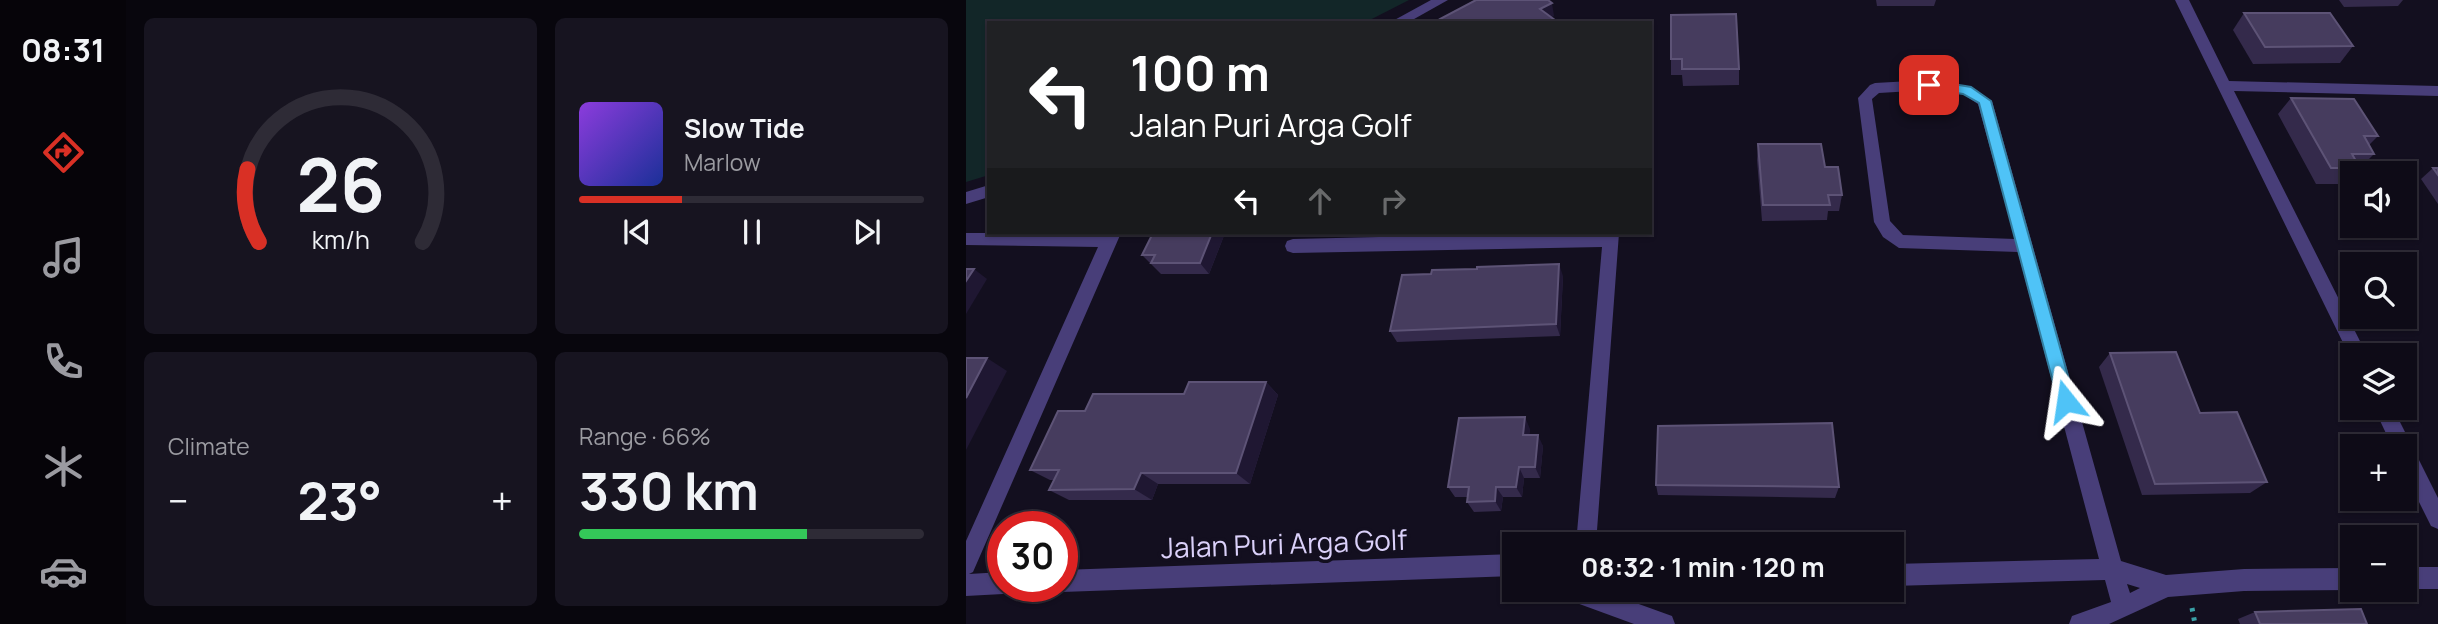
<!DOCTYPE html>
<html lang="en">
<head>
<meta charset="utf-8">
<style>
  :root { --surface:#0e0b17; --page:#171420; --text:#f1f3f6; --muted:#9b9ba1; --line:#2e2b36; --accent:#d93025 }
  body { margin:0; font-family:Manrope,sans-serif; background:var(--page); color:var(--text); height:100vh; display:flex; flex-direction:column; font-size:26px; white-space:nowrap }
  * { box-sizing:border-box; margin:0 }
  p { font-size:23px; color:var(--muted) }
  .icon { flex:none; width:38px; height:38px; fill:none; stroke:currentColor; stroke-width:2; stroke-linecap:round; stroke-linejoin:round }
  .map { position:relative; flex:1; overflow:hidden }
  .details { display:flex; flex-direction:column; gap:18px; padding:18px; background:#08060d; width:840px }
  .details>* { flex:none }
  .hud { position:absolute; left:21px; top:21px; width:665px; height:214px; border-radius:0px; box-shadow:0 2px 5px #0004,0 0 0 2px var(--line); background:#202124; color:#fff; overflow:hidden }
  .fabs { position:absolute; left:1374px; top:161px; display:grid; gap:14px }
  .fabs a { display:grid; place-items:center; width:77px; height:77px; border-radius:0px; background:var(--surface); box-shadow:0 2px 5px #0004,0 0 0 2px var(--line); font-size:35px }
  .speed { position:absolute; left:21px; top:511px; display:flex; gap:14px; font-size:35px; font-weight:700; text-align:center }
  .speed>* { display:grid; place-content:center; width:91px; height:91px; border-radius:50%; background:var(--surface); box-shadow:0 2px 5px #0004,0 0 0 2px var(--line); line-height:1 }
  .speed .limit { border:10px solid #d22; background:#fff; color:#111 }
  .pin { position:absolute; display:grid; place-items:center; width:60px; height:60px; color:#fff; margin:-30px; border-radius:14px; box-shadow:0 4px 10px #0006 }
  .me { position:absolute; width:77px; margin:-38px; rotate:345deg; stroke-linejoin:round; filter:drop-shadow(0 0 5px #0008) }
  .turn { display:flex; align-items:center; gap:24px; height:147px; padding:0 28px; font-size:32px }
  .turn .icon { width:91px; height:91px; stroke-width:2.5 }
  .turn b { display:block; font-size:49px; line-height:60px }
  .lanes { display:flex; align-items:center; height:66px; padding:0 28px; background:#0003; justify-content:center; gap:35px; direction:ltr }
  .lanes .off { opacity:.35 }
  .big { font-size:52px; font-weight:700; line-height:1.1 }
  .details .widget { flex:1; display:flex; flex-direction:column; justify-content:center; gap:10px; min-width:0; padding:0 24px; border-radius:10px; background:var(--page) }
  .details .dial { align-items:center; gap:0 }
  .dial svg { height:182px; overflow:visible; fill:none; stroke:var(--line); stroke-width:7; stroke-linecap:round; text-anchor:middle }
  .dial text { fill:var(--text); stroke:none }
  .song { display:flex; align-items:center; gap:21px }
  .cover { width:84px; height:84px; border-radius:10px; background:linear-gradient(135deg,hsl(270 70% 55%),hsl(230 70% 35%)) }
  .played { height:7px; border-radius:4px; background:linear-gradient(90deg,var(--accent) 30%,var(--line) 30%) }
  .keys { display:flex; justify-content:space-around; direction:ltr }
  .heat { display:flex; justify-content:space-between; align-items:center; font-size:38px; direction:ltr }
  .charge { height:10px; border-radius:5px; background:linear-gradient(90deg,#34c759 66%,var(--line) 0) }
  .details .tiles { flex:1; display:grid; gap:18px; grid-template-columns:repeat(2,1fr) }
  .trip { position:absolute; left:536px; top:532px; width:402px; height:70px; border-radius:0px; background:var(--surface); box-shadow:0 2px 5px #0004,0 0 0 2px var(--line); font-weight:700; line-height:70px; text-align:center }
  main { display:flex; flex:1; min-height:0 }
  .tabs { display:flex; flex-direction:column; width:126px; justify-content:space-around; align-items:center; background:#060409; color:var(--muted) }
  .tabs .icon { width:49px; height:49px }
  .tabs .on { color:var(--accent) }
  .tabs b { font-size:32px; color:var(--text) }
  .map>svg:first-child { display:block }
  .green { fill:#122628 }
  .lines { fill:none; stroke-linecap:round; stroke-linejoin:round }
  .path { stroke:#3aa0a6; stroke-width:5; stroke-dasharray:3.5 6; stroke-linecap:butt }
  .minor { fill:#483e79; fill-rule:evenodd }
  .wall { fill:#342a4b }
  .shaded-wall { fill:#1f1732 }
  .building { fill:#463c5e; stroke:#5d5376; stroke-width:2 }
  .route { fill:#4fc3f7; stroke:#337fa1; stroke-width:2 }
  .labels { text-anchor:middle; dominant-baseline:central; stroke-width:7; stroke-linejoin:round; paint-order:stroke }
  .near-street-label { font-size:28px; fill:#dbd1fa; stroke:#130f1f }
</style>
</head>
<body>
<main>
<nav class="tabs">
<b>08:31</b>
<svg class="icon on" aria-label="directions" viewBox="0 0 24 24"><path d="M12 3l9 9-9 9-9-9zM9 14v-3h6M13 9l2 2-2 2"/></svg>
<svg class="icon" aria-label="music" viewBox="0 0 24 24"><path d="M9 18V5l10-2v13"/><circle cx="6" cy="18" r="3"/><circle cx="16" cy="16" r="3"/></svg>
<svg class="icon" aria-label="phone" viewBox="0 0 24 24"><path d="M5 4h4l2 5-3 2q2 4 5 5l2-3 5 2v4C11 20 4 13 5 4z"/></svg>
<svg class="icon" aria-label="climate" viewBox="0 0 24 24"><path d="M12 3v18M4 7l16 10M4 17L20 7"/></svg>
<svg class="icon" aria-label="car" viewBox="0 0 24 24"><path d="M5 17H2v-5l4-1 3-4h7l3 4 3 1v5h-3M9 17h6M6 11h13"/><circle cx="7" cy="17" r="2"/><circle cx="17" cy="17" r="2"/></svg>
</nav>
<section class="details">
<div class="tiles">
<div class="widget dial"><svg viewBox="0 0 100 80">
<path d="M14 69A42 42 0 1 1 86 69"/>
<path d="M14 69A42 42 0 0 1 9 37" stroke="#d93025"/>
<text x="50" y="56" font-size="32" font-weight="700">26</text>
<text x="50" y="72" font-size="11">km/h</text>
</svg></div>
<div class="widget">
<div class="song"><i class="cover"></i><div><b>Slow Tide</b><p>Marlow</p></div></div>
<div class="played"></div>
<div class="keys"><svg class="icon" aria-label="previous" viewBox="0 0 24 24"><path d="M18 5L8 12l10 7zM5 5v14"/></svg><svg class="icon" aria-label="pause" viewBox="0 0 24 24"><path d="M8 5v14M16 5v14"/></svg><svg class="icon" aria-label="next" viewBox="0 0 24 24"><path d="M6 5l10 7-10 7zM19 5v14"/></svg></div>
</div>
<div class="widget"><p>Climate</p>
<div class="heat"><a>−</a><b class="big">23°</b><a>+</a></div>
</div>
<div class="widget"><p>Range · 66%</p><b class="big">330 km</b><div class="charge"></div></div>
</div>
</section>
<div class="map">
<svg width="1472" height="624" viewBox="0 0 1472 624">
  <rect width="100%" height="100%" fill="#130f1f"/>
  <path class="green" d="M0,0H443L398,23H23V175L0,182Z"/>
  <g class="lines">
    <path class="path" d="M1226,608L1229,624"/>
    <g class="minor">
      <path d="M465,0H482L441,23H423Z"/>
      <path d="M1209,0H1223L1263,81L1472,86V96L1268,91L1401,355H1386V361Z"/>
      <path d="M963,80L1005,87L1026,101L1155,561L1200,575L1278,569L1386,568V590L1278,591L1202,597L1143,624H1103L1106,616L1145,602L1139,580L926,586V564L1133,559L1052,252L933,248L917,237L908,222L892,98L904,85L909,83ZM963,90L997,94L1012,104L1049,239L937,235L924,221L906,99L913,93ZM1161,584L1174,588L1164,593Z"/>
      <path d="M23,185V197L0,204V192Z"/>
      <path d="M0,233H155L7,572L3,574L37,572V586H46L45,591L37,594L0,596V541L132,247L0,245Z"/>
      <path d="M419,233H431L433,236L653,233L630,544H610L636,247L327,253L321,251L319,246L321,241L327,239L413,237Z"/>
      <path d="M1408,408H1427L1472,498V529L1465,526L1438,472V446H1426Z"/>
      <path d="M548,554V576L96,592L88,586H96V570Z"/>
      <rect x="1438" y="567" width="34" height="22"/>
      <path d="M594,590H634L706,616L709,624H668L597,598Z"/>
    </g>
  </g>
  <g class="wall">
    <path d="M910,0H970L968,6H911Z"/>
    <path d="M1373,0H1437L1432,6L1378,7Z"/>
    <path d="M1278,13L1387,46L1374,63L1287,64L1267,30Z"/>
    <path d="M705,15L773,69V85L717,86L716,75H705Z"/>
    <path d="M1325,98L1412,136L1403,145L1408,154L1389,173H1386V176L1378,184H1350L1312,114Z"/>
    <path d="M792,144L859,167L876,195L873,211H862L861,220L796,221L791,160Z"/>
    <path d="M1467,168H1472V204L1455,179Z"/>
    <path d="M259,233L243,274H195L176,255Z"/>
    <path d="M597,276L594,336L431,342L424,331Z"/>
    <path d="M1144,353L1234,413L1301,482L1284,493L1176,495L1133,367Z"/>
    <path d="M300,382L312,395L284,484H192L186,500H103L83,490L88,480H84L64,470L119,411L218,394Z"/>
    <path d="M564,429L563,435L577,446L574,478H558L556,497H537L535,511L508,512L501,502V497H489L482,487Z"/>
    <path d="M690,485L873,487L869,498L692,495Z"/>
    <path d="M1289,612L1401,624H1274L1272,619Z"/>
  </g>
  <g class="shaded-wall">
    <path d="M586,3L588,16L577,22L574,9Z"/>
    <path d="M246,233H259L243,274L234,263Z"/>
    <path d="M593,264L597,276L594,336L590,324Z"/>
    <path d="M8,269L21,279L0,314V281Z"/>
    <path d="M21,358L41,371L0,450V398Z"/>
    <path d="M300,382L312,395L284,484L270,473Z"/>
    <path d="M559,417L564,429L562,446L557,435Z"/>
    <path d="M572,435L577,446L574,478L569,467Z"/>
    <path d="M553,467L558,478L556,497L550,487Z"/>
    <path d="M175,473L192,484L186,500L168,489Z"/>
    <path d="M530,487L537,497L535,511L529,501Z"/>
  </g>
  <g class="building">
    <path d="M510,0H582L586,3L574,9L593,23H478L474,19Z"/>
    <path d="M1278,13H1364L1387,46L1299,47Z"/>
    <path d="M770,14L773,69H716V59H705V15Z"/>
    <path d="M1325,98L1388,99L1412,136H1398L1408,154H1386L1394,168H1365Z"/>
    <path d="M792,144H855L859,167H872L876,195H862L864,205H797Z"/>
    <path d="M1467,168H1472V175Z"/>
    <path d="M187,233H246L234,263H185L189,255H176Z"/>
    <path d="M593,264L590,324L424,331L436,275L465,274L466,270L511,269V267Z"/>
    <path d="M0,269H8L0,281Z"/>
    <path d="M1210,352L1234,413L1271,412L1301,482L1189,484L1144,353Z"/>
    <path d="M0,358H21L0,398Z"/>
    <path d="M223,382H300L270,473H175L168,489L83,490L93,470H64L92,411H119L127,394H218Z"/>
    <path d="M559,417L557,435H572L569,467H553L550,487H530L529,501L501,502L503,487H482L493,418Z"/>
    <path d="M866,423L873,487L690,485L692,426Z"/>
    <path d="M1395,609L1401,624H1294L1289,612Z"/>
  </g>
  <path class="route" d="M963,80L1005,87L1025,101L1109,401L1106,407L1100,409L1094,407L1092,401L1013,103L997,94L958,88L956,85Z"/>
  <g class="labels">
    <g class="near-street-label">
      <text transform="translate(318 543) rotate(-2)">Jalan Puri Arga Golf</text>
    </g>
  </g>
</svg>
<div class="fabs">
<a><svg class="icon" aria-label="sound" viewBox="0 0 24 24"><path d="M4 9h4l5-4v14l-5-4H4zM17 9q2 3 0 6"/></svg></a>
<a><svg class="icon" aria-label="search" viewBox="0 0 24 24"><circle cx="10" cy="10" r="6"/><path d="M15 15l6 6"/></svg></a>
<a><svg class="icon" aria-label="layers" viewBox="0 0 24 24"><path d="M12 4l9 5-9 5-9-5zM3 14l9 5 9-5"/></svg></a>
<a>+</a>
<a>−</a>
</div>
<div class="speed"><div class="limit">30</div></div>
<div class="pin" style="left:963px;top:85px;background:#d93025"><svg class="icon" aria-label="arrive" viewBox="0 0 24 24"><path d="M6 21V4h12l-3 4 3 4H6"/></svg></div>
<svg class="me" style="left:1100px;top:401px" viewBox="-20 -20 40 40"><path d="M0-17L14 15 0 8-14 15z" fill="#4fc3f7" stroke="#fff" stroke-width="4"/></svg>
<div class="trip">08:32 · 1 min · 120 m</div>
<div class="hud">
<div class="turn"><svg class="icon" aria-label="left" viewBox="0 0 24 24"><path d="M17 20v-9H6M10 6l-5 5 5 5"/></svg><div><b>100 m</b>Jalan Puri Arga Golf</div></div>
<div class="lanes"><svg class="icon" aria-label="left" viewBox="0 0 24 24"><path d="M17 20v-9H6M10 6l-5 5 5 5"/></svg><svg class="icon off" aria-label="ahead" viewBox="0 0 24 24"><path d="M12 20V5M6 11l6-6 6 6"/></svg><svg class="icon off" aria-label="right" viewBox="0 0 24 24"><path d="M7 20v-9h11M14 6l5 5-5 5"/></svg></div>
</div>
</div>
</main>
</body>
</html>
